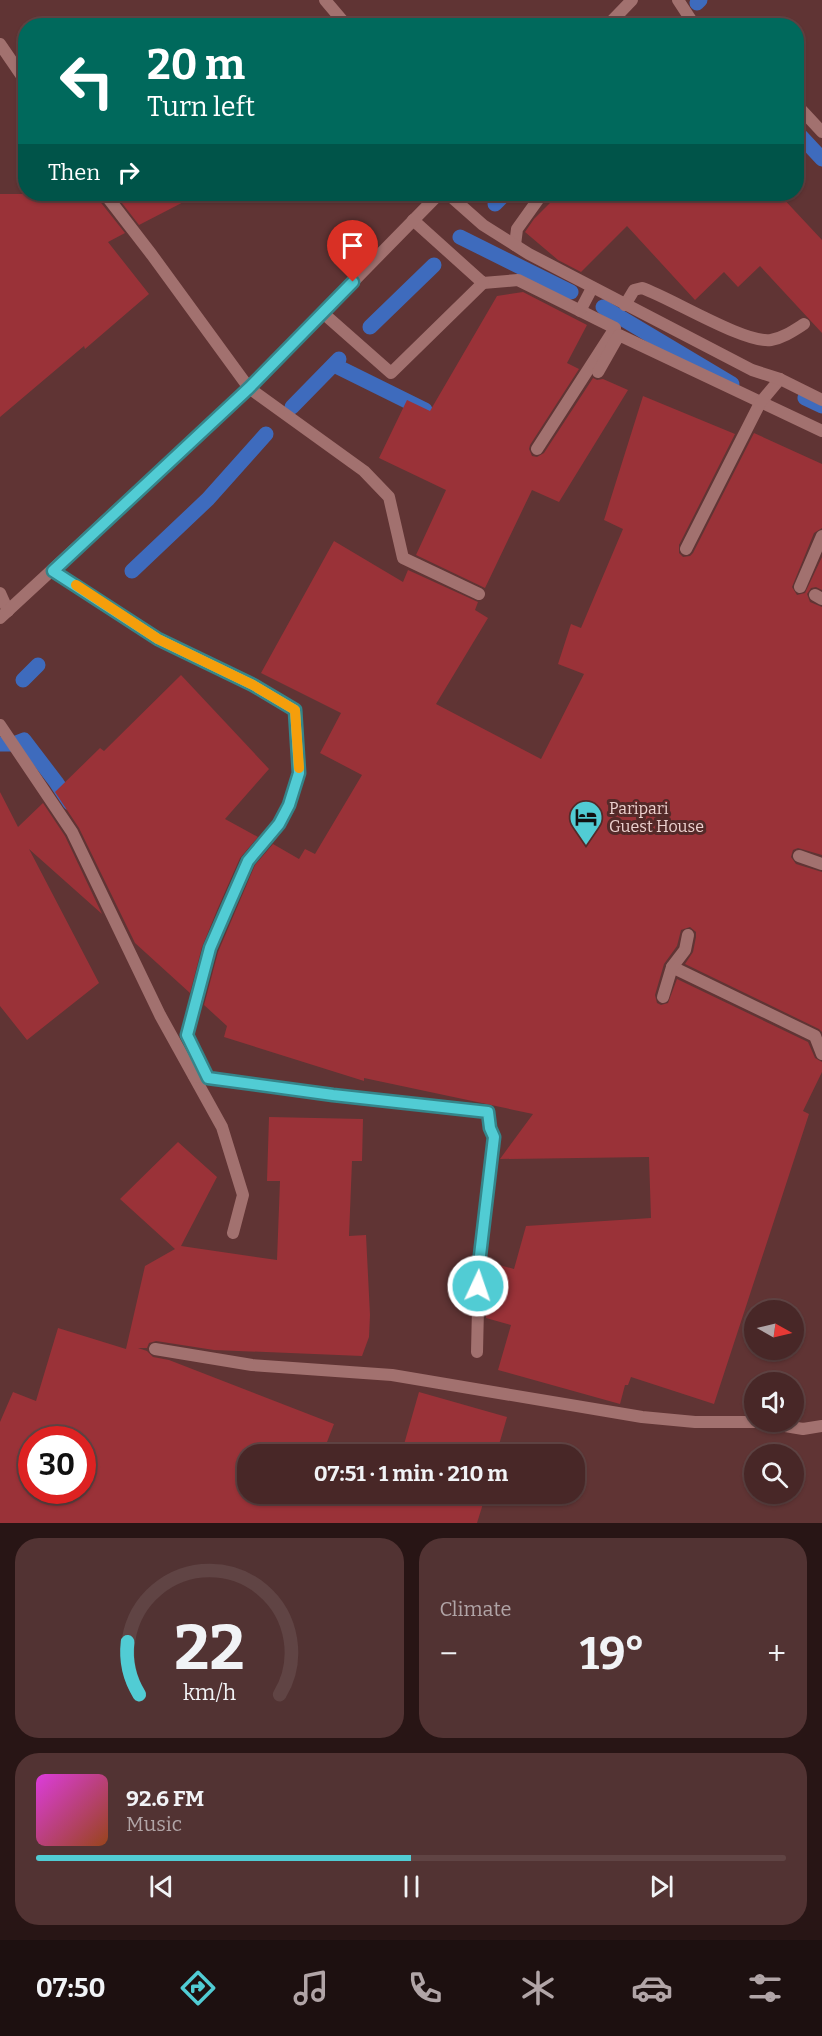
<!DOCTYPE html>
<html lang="en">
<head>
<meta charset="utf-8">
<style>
  :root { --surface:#482727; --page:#523333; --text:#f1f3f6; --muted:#b1a5a7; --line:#604444; --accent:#51ccd4 }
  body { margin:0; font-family:Bitter,serif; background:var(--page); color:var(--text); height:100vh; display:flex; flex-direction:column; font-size:22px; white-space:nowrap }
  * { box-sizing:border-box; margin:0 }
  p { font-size:20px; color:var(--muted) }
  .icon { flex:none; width:33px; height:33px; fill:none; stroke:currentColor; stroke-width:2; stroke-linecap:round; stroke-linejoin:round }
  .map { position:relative; height:1523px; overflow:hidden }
  .drawer { display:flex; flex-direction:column; gap:15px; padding:15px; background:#281515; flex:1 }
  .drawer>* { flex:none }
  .hud { position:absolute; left:18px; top:18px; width:786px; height:183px; border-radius:24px; box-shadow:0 2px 4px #0004,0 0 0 2px var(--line); background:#00695c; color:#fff; overflow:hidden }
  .needle { width:39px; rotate:98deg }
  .controls { position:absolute; left:744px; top:1300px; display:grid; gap:12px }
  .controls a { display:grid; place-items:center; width:60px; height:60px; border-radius:50%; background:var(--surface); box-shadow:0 2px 4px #0004,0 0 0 2px var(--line); font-size:30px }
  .speed { position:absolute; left:18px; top:1426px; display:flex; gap:12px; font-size:30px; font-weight:700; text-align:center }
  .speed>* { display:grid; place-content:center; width:78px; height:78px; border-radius:50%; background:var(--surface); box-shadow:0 2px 4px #0004,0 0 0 2px var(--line); line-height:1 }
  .speed .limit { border:9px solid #d22; background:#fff; color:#111 }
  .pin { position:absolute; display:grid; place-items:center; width:51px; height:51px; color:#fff; margin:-62px -26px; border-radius:50% 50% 50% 0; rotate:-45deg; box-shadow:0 0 6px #0007 }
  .pin .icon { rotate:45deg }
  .me { position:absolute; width:66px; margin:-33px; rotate:3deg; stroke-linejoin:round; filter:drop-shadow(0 0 4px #0008) }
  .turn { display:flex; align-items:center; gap:21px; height:126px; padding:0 30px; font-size:27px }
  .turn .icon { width:78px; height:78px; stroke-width:2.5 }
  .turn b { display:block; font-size:42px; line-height:51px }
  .then { display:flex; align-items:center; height:57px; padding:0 30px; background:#0003; gap:12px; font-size:22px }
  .big { font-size:45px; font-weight:700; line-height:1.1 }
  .drawer .card { flex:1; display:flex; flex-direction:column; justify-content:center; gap:9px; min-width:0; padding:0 21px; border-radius:24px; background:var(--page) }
  .drawer .dial { align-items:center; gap:0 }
  .dial svg { height:156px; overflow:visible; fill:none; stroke:var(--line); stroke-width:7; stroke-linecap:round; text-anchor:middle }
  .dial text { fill:var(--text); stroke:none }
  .song { display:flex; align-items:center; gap:18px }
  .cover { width:72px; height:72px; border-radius:9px; background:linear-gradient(135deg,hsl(300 70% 55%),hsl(20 70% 35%)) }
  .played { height:6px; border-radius:3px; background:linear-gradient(90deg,var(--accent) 50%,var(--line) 50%) }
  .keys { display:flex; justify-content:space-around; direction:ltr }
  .heat { display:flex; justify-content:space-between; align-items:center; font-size:33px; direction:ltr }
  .drawer .tiles { flex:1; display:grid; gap:15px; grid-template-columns:1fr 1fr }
  .card:last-child { grid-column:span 2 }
  .trip { position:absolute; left:237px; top:1444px; width:348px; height:60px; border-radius:24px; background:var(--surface); box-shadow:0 2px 4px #0004,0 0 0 2px var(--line); font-weight:700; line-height:60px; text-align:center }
  .tab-bar { display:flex; height:96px; justify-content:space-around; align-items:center; background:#1d1010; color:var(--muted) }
  .tab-bar .icon { width:42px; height:42px }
  .tab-bar .selected { color:var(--accent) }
  .tab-bar b { font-size:27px; color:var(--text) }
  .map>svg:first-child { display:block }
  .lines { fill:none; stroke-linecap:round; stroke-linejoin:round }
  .stream { stroke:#3e6bbd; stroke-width:15 }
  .building { fill:#9a3238; fill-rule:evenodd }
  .service { stroke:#a2716f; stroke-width:12 }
  .minor { stroke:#a2716f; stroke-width:12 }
  .tertiary { stroke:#a2716f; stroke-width:12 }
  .route-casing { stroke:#35858a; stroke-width:15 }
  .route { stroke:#51ccd4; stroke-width:10 }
  .slow { stroke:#f59e0b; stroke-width:10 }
  .labels { text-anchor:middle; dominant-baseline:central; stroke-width:6; stroke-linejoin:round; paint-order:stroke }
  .poi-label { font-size:16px; fill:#edd1cf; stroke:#542a29; text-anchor:start }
</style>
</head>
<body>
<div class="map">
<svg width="822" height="1523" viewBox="0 0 822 1523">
  <rect width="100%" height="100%" fill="#603434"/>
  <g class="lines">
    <g class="stream">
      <path d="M697,3L700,0"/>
      <path d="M671,26V25"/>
      <path d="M796,131L822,159"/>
      <path d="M495,204L505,194"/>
      <path d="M460,237L571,292"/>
      <path d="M603,307L732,384"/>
      <path d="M370,327L434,265"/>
      <path d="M334,365L425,410"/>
      <path d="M805,398L822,406"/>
      <path d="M292,407L339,359"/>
      <path d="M132,571L208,499L266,434"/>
      <path d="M23,680L38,665"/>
      <path d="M0,744H14L24,740L56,782L70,803"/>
    </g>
  </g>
  <g class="building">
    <path d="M0,194H97L98,199L125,233L108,242L149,294L85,349L84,346L0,417Z"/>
    <path d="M115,194H199L139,225Z"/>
    <path d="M559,194H779L822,240V333L760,266L738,287L724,272L695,300L627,226L581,272L558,260L525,232L534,219Z"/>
    <path d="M523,292L587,325L567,363L579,369L530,445L529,449L532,456L537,457L544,453L593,378L597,380L603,379L628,390L559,502L532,490L485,588L416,555L446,490L379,458L407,400L430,411L497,296Z"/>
    <path d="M643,396L735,434L679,545V553L683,557L690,556L693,553L754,433L822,464V528L814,533L792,587L797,595L805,593L822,557V590L816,587L811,588L807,594L810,602L822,607V855L798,848L793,850L791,857L796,864L822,872V1032L819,1029L685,964L693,952L696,937V932L690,927L681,930L677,946L664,964L655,995L657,1003L661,1005L668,1003L677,979L808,1042L815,1058L822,1062V1072L803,1111L809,1114L714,1404L631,1377L628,1385H625L620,1404L498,1370L511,1325L486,1318V1299L496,1264L514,1269L526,1226L651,1218L649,1157L500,1159L533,1114L364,1078V1081L224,1037L227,1026L204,1005L218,952L255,865L273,844L299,859L305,849L315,854L362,775L320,753L341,713L261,673L334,541L403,582L408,570L478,602L475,610L488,618L436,704L541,759L584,674L558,664L571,624L581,628L623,529L604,520Z"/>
    <path d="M181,675L269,769L225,819L258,837L240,858L218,908L202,947L190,993L135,943L79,828L55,792L100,748L104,751Z"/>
    <path d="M0,792L18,827L43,803L65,836L102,914L29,849L99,983L27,1040L0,1006Z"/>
    <path d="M269,1117L363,1119L362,1161H352L349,1236L366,1235L370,1315L369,1337L362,1356L214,1350L156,1341L149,1343L147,1348H138L147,1351L153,1357L169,1360L334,1424L322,1455H248V1494H356L388,1502L390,1494H486L477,1523H0V1422L13,1392L36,1401L58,1328L126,1349L145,1266L175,1249L120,1199L178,1142L217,1177L181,1246L277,1260L280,1181H267ZM32,1440H82V1491H32Z"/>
    <path d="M419,1392L507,1417L496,1455H401Z"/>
  </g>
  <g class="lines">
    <g class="service">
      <path d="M325,0L347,26"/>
      <path d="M678,0L695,26"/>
      <path d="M796,104L822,132"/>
      <path d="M413,220L483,283L518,280L615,328L537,449"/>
      <path d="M515,245L517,229L542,194"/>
      <path d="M625,305L634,290L642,288C671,298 745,344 771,340C783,338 793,331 804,324"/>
      <path d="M580,311L592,288"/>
      <path d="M323,313L391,373L483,283"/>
      <path d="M598,372L619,335L822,431"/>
      <path d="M249,388L364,471L389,497L403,558L479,594"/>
      <path d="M686,549L760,403L780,379"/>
      <path d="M53,571L158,639L253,685L295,710L299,773L289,805L279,824L248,861L226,911L210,949L187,1036L208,1078"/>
      <path d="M800,587L822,536"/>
      <path d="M0,593L8,611"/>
      <path d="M815,595L822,599"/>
      <path d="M799,856L822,864"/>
      <path d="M672,967L815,1036L822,1054"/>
      <path d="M663,997L672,967L685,950L688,935"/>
    </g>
    <g class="minor">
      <path d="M0,44L26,82"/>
      <path d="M105,194L152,255L249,388"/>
      <path d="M448,194L483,225L529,254L752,370L780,379L822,400"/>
      <path d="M0,725L72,832L160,1015L222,1127L243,1195L233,1233"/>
      <path d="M194,1076L333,1095L488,1111L490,1128L494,1137L479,1264L477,1352"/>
      <path d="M155,1349L252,1365L392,1375L642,1417L695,1422H761L803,1429L822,1426"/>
    </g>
    <g class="tertiary">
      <path d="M607,26L632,0"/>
      <path d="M0,618L249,388L439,194"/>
    </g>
  </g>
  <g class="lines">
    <defs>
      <path id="route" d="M353,282L249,388L53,571L158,639L253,685L295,710L299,773L289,805L279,824L248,861L226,911L210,948L187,1035L208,1078L333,1095L488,1112L490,1128L494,1137L479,1264L478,1286"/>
    </defs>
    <use href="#route" class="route-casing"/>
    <use href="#route" class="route"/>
    <path class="slow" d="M76,585L158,639L253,685L295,710L299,768"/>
  </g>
  <defs>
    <symbol id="hotel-pin" viewBox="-11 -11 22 30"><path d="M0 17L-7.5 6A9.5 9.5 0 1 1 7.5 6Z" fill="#51ccd4" stroke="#542a29"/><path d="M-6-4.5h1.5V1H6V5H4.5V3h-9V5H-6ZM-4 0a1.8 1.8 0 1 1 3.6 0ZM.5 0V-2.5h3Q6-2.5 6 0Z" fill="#111"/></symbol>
  </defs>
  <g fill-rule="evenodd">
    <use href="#hotel-pin" x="567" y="798" width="38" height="52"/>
  </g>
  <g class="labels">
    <g class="poi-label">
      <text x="609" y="808">Paripari<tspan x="609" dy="18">Guest House</tspan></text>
    </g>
  </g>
</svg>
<div class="controls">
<a><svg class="needle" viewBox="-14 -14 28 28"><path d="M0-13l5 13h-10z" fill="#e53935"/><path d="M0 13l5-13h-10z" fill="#b1a5a7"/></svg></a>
<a><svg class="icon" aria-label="sound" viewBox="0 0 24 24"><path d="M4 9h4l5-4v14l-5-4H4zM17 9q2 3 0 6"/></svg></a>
<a><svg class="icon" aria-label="search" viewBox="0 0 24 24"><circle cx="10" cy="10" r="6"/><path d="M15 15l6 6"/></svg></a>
</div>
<div class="speed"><div class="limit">30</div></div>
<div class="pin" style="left:353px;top:282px;background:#d93025"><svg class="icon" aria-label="arrive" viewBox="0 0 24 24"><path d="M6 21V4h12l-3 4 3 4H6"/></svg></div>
<svg class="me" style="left:478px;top:1286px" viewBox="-20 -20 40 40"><circle r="17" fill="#51ccd4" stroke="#fff" stroke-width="3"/><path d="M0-11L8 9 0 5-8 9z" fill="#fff"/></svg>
<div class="trip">07:51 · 1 min · 210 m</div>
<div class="hud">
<div class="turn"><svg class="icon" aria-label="left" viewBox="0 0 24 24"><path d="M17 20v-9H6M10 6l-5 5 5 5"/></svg><div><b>20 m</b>Turn left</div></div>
<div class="then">Then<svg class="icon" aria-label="right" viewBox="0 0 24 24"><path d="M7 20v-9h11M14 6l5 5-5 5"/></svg></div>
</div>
</div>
<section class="drawer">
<div class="tiles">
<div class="card dial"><svg viewBox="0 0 100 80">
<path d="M14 69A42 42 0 1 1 86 69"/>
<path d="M14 69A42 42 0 0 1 8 42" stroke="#51ccd4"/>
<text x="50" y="56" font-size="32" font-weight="700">22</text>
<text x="50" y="72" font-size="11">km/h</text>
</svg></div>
<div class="card"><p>Climate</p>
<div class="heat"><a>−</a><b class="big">19°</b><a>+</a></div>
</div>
<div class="card">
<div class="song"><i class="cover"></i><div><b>92.6 FM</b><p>Music</p></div></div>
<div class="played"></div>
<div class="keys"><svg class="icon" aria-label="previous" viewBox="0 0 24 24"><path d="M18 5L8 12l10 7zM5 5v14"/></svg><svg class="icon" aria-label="pause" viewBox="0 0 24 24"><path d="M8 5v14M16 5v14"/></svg><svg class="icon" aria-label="next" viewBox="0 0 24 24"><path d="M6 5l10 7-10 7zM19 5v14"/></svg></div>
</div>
</div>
</section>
<nav class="tab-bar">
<b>07:50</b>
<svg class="icon selected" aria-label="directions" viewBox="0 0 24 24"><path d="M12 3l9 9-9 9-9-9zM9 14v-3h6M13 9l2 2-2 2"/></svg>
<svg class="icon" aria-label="music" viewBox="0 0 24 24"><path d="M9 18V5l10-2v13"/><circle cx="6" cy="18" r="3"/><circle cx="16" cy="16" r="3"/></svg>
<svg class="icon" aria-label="phone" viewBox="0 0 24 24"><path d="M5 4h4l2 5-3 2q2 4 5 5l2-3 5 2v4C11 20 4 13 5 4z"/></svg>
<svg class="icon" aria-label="climate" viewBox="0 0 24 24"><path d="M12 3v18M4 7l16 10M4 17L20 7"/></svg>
<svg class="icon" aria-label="car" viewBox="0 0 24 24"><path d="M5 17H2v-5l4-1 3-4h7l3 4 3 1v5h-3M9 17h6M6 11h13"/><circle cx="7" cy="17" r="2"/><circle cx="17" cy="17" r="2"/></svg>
<svg class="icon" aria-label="filters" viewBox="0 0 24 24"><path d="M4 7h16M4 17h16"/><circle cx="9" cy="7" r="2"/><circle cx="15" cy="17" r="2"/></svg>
</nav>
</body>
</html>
